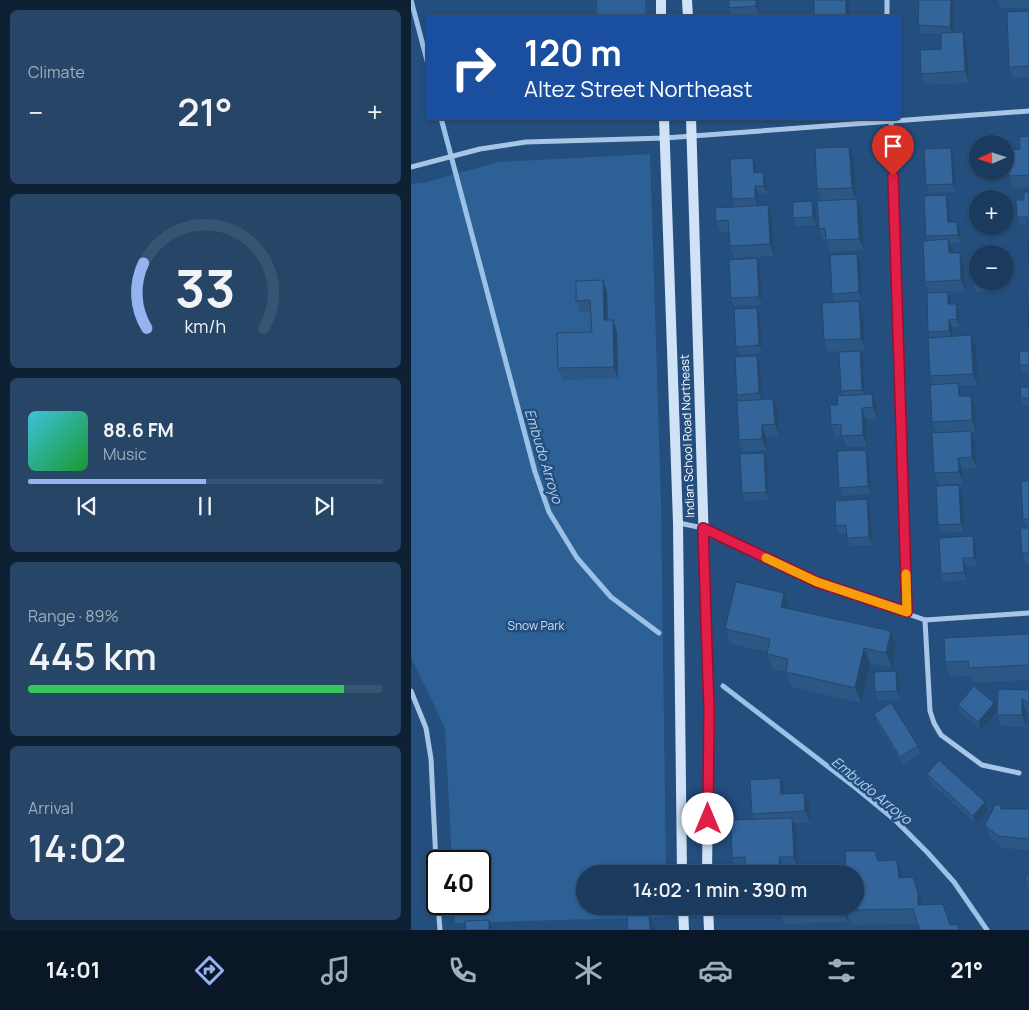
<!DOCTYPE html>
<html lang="en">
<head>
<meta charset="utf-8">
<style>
  :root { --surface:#1a3a5e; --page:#274567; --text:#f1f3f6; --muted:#9fadbc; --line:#385473; --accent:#95b2f1 }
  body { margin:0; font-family:Manrope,sans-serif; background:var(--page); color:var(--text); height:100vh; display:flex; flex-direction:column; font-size:19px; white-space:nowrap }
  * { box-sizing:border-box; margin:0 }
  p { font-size:16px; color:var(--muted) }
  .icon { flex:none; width:28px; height:28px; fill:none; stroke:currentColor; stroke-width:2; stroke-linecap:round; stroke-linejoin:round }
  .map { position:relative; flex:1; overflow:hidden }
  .panel { display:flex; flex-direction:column; gap:10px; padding:10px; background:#0e2034; width:411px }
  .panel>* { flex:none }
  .banner { position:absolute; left:15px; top:15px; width:475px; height:105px; border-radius:5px; box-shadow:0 1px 4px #0004,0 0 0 1px var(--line); background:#1a4fa0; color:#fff; overflow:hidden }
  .needle { width:32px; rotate:267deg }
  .controls { position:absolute; left:558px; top:135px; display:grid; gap:10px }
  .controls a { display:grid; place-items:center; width:45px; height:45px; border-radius:50%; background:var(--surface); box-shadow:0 1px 4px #0004,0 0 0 1px var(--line); font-size:25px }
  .speed { position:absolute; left:15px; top:850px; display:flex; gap:10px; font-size:25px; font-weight:700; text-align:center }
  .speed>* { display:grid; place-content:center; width:65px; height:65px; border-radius:50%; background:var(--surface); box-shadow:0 1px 4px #0004,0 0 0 1px var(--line); line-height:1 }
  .speed .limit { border:2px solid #111; border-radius:8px; background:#fff; color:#111 }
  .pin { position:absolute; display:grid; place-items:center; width:42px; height:42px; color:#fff; margin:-51px -21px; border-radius:50% 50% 50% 0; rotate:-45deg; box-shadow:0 0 5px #0007 }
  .pin .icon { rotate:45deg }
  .me { position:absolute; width:55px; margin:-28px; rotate:0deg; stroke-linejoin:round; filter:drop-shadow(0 0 4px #0008) }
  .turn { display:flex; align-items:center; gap:18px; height:105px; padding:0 15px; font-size:22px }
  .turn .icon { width:65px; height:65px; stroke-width:2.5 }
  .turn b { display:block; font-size:35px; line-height:42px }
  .big { font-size:38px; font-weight:600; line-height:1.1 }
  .panel .widget { flex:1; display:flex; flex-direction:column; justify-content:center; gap:8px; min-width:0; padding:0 18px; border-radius:8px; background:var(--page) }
  .panel .dial { align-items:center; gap:0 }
  .dial svg { height:130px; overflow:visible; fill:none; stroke:var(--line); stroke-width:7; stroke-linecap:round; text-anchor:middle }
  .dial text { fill:var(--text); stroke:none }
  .song { display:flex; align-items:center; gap:15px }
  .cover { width:60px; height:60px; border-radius:8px; background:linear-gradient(135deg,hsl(190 70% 55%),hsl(130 70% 35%)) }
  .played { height:5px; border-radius:2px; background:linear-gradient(90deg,var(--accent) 50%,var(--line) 50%) }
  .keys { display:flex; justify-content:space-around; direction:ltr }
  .heat { display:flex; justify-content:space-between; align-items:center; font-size:28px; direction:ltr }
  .charge { height:8px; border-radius:4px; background:linear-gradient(90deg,#34c759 89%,var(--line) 0) }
  .trip { position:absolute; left:165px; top:865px; width:288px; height:50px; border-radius:25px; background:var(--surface); box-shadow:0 1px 4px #0004,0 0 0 1px var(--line); font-weight:600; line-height:50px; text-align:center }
  .tabs { display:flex; height:80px; justify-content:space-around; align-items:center; background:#0a1726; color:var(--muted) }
  .tabs .icon { width:35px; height:35px }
  .tabs .active { color:var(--accent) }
  .tabs b { font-size:22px; color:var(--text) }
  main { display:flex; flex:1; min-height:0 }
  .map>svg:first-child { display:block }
  .green { fill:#2d6094 }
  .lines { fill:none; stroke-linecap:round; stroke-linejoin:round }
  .stream { stroke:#9bc1e7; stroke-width:5 }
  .street { stroke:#a7c6e6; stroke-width:5 }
  .secondary { stroke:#d0e2f5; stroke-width:10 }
  .wall { fill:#2c5784 }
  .shaded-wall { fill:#24476c }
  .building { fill:#33659a; stroke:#24476c }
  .route-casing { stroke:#92132f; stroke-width:12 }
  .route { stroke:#e11d48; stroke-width:9 }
  .slow { stroke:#f59e0b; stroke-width:9 }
  .labels { text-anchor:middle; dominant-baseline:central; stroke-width:5; stroke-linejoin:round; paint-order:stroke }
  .street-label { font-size:12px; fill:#fff; stroke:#234e7d }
  .park-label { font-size:12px; fill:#cadff5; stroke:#234e7d }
  .water-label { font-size:14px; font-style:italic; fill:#b2d0ee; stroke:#234e7d }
</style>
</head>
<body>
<main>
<section class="panel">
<div class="widget"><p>Climate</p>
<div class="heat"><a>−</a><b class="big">21°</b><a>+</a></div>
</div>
<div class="widget dial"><svg viewBox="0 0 100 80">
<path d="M14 69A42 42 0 1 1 86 69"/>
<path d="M14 69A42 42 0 0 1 12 29" stroke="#95b2f1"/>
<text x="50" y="56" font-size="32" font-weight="700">33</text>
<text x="50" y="72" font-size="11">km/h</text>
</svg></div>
<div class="widget">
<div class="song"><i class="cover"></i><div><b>88.6 FM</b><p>Music</p></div></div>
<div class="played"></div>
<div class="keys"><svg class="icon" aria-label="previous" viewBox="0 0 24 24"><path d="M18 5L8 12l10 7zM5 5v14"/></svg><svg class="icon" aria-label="pause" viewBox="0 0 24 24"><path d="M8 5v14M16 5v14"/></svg><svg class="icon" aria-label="next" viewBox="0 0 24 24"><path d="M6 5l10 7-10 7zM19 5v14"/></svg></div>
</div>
<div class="widget"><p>Range · 89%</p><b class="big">445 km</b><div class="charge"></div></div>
<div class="widget"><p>Arrival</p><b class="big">14:02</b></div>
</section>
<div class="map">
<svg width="618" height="930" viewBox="0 0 618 930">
  <rect width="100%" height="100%" fill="#234e7d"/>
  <g class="green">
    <rect x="186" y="0" width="48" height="17"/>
    <path d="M239,154L250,499L255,874H174V906H255V917L44,923L43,904H69V861H41L34,728L0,657V184L16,182L87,162Z"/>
  </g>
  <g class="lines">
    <g class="stream">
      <path d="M0,0L18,68"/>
      <path d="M30,118L124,472L138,512L166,558L200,597L248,633"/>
      <path d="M312,686L445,788L484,820L516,852L543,882L576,930"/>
    </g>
    <g class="street">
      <path d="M476,18V0"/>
      <path d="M480,118L496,612"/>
      <path d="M0,167L69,149L115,142L254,138L618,111"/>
      <path d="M268,523L292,528L407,582L514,620L618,613"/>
      <path d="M514,620L519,711L523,723L530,735L571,765L608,773"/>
      <path d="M0,691L15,728L20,759L26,883"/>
      <path d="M27,904L29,930"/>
    </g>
    <g class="secondary">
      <path d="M250,0V18"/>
      <path d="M276,0L277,18"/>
      <path d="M253,118L267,523L271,874"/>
      <path d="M280,118L298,709L296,874"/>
      <path d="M272,906L273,930"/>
      <path d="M297,906L298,930"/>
    </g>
  </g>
  <g class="wall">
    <path d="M347,0L348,14L321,16L318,8Z"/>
    <path d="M543,0L542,33L556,44L558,83L514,85L510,74L530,49V34L510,33L507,25Z"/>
    <path d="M587,0H618V7L590,9Z"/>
    <path d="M618,11V78H602L598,67Z"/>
    <path d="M618,136V187L602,188L598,176L609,149Z"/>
    <path d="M438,147L443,158L445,199H446L451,210L453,250L419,252L415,240H412L408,229L410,201L406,189Z"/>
    <path d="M540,148L543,156L545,192L518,193L515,185Z"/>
    <path d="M345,166L346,172L355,180L356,193L347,194V205H357L361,217L363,256L323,258L319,246L318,232L309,233L305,221L323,207L321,199Z"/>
    <path d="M618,192V232L616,225H609L606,217Z"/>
    <path d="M538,203L539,222L549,230L550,243H538L541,253L553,265L555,291L537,292L540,300V304H545L548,312L549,327H541V336L565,347L567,385L548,386L551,396H560L564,407L565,432H560L564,443L566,468L551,469L552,483L528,485L523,473L525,433L521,422L522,385L519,376V337L517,332L518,293L514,282L516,240L515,236Z"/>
    <path d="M404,209L405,225L385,226L382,218Z"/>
    <path d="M446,254L449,262L451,300L423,302L421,294Z"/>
    <path d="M349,266L351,305L323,306L320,298Z"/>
    <path d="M192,280L196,292L197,320H202L206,332L207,378L152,380L147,368L181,332L180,312H169L165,301Z"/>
    <path d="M566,281H580L581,291L565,292L562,284Z"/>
    <path d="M448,301L452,313L454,350L417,352L413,340Z"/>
    <path d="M346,308L349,316L351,353L328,355L325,347Z"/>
    <path d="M449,351L452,359L454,394H461L466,406V419H455L456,446L435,447L431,436L425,437L420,425L427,405L432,396L430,391Z"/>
    <path d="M618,351V373H612L609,365Z"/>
    <path d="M349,364L351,399L367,410L368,436L355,437L356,450L332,452L328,440V401L326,395Z"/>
    <path d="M618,387V406H613L610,398Z"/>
    <path d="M455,450L458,457L460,494L431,496L428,488Z"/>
    <path d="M356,461L358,500L333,501L331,493Z"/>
    <path d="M618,481V565H615L611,553L616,528L612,519Z"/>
    <path d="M548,485L551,493L553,532L530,533L527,525Z"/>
    <path d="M459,507L461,545L439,546L436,538V533L428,534L425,526Z"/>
    <path d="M565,544L566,566H555L556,580L533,582L530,574Z"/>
    <path d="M379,608L378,609L480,631L485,646L481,668L459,663L450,703L380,687L375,672L361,669L356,654V652L320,644L314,629Z"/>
    <path d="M618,634V680L563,683L561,676L539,677L534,662Z"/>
    <path d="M488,679L489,699L467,700L464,692Z"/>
    <path d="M618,690V717L615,711V727L590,726L586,715Z"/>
    <path d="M583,703L586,711L570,730L550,713L547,705Z"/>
    <path d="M463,714L507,746L509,754L492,765L466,722Z"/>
    <path d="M516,774L577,810L565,824L519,782Z"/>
    <path d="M374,790V794L398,804L399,823H383L386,830L387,869H373V874H337L335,869H325L321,858L343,820L341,814Z"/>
    <path d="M590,805L592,809H618V850L591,848L579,837L574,825Z"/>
    <path d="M486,860L491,878L512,904L539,925L548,930L507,924L441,925L436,911V922L373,924L369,912L444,906L467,861Z"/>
    <path d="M618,873V890L614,880Z"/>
  </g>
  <g class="shaded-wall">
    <path d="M345,0H347L348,14L345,6Z"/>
    <path d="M435,0H436L438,3V18H435Z"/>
    <path d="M540,0H543L542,35L539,27Z"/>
    <path d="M552,32L556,44L558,83L554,71Z"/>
    <path d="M438,147L443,158L445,199L441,188Z"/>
    <path d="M540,148L543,156L545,192L542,184Z"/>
    <path d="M342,158L345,166L346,181L343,173Z"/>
    <path d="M352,172L355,180L356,193L353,186Z"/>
    <path d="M344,186L347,194V206L344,198Z"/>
    <path d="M535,195L538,203L540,230L537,222Z"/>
    <path d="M446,199L451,210L453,250L448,239Z"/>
    <path d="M401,201L404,209L405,225L402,217Z"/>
    <path d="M357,205L361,217L363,256L359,244Z"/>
    <path d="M546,222L549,230L550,243L547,235Z"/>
    <path d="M537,239L541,251L542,265L538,253Z"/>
    <path d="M549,253L553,265L555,291L550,280Z"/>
    <path d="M446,254L449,262L451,300L448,292Z"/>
    <path d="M346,258L349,266L351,305L348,297Z"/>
    <path d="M192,280L196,292L197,332L193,320Z"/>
    <path d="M578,281H580L581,291L578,283Z"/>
    <path d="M537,292L540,300V312L537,304Z"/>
    <path d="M448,301L452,313L454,350L450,339Z"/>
    <path d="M545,304L548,312L549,327L546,319Z"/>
    <path d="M346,308L349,316L351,353L348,345Z"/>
    <path d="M202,320L206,332L207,378L203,367Z"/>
    <path d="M538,320L541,327V339L538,331Z"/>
    <path d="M560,335L565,347L567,385L562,374Z"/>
    <path d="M449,351L452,359L454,398L451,390Z"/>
    <path d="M346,356L349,364L351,401L348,393Z"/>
    <path d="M547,383L551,395L552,408L548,396Z"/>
    <path d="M461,394L466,406V419L462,407Z"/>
    <path d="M560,396L564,407L565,432L561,420Z"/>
    <path d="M362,399L367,410L368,436L364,424Z"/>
    <path d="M451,408L455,419L456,446L452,435Z"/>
    <path d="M351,425L355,437L356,450L351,439Z"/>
    <path d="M560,431L564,443L566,468L561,457Z"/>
    <path d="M455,450L458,457L460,494L457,486Z"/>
    <path d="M353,453L356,461L358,500L355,492Z"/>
    <path d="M547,458L551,469L552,483L548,472Z"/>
    <path d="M548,485L551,493L553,532L550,524Z"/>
    <path d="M456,499L459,507L461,545L458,537Z"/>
    <path d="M562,536L565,544L566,566L563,558Z"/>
    <path d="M552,558L555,566L556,580L553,572Z"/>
    <path d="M373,593L379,608L376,622L370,607Z"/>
    <path d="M480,631L485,646L481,668L475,653Z"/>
    <path d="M453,648L459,663L450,703L444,688Z"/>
    <path d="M485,671L488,679L489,699L486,691Z"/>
    <path d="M611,699L615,711V727L611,715Z"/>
    <path d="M583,703L586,711L570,730L567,722Z"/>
    <path d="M369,778L374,790V805L370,794Z"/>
    <path d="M393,793L398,804L399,823L394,811Z"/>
    <path d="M574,802L577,810L565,824L562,816Z"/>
    <path d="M381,818L386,830L387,869L383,857Z"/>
    <path d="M368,857L373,869V874H371L369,867Z"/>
    <path d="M486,860L491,875L493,893L488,878Z"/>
    <path d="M502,877L513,908L507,905Z"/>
    <path d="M432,906H436V922L432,911Z"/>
    <path d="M238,914L244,929V930H239Z"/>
    <path d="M78,920L81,930H78Z"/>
  </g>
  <g class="building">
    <path d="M318,0H345V6L318,8Z"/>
    <rect x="403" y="0" width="32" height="18"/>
    <path d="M508,0H540L539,27L507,25Z"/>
    <path d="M618,11V66L598,67L596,12Z"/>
    <path d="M341,16V18H321Z"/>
    <path d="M552,32L554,71L510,74L509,50L530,49V33Z"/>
    <path d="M618,136V175L598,176L596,150L609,149L608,137Z"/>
    <path d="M438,147L441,188L406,189L404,148Z"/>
    <path d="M540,148L542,184L515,185L513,149Z"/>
    <path d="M342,158L343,173L352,172L353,186H344V198L321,199L319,159Z"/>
    <path d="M613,192H618V229H617L616,217H606L605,200H613Z"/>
    <path d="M535,195L537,222H546L547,235L515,236L513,196Z"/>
    <path d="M446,199L448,239L415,240L414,228L408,229L406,201Z"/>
    <path d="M401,201L402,217L382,218V202Z"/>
    <path d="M357,205L359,244L319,246L317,220L305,221L304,208Z"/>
    <path d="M537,239L538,253H549L550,280L514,282L512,241Z"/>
    <path d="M617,242H618V261Z"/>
    <path d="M560,252H576V254H566V281H578V283L562,284Z"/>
    <path d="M446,254L448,292L421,294L419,255Z"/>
    <path d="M346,258L348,297L320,298L318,260Z"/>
    <path d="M192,280L193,320H202L203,367L147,368L146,333L181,332L179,300L165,301V281Z"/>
    <path d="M616,288H618V328Z"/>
    <path d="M537,292V304H545L546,319L538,320V331L517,332L516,293Z"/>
    <path d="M448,301L450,339L413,340L411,303Z"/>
    <path d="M346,308L348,345L325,347L323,309Z"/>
    <path d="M560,335L562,374L519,376L517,338Z"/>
    <path d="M449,351L451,390L430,391L428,352Z"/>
    <path d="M608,351H618V365H609Z"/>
    <path d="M346,356L348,393L326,395L324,357Z"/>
    <path d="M547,383L548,396H560L561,420L521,422L519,385Z"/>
    <path d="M609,387H618V398H610Z"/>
    <path d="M461,394L462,407L451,408L452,435L430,436V424L420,425L419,405H427L426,396Z"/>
    <path d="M362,399L364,424L351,425V439L328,440L326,401Z"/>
    <path d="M560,431L561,457L547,458L548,472L523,473L521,433Z"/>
    <path d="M455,450L457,486L428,488L426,451Z"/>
    <path d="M353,453L355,492L331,493L329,454Z"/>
    <path d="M610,481H618V519H612Z"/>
    <path d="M548,485L550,524L527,525L525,486Z"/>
    <path d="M456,499L458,537L436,538L435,525L425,526L424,501Z"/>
    <path d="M609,528H618V553H611Z"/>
    <path d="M562,536L563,558H552L553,572L530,574L528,538Z"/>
    <path d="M325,582L373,593L370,607L480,631L475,653L453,648L444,688L375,672L377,659L356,654L359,639L314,629Z"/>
    <path d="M618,634V665L558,668L557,661L534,662L533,638Z"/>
    <path d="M485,671L486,691L464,692L463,672Z"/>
    <path d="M563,686L583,703L567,722L547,705Z"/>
    <path d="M587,689L618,690V713L616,712V702L611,699V715H586Z"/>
    <path d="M480,703L507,746L489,757L463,714Z"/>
    <path d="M528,760L574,802L562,816L516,774Z"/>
    <path d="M369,778L370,794L393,793L394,811L341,814L339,780Z"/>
    <path d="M584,805H590V809H618V839L587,836L574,825Z"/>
    <path d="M381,818L383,857H368L369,867L335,868L334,857L321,858L320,820Z"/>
    <path d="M434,851H464L467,861L486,860L488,878L502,877L507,893V905L532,904L539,925L546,924L548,930H509L502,909L435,910V906H444V874H435Z"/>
    <path d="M618,873V882L614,880Z"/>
    <path d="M369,906H432V911L369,912Z"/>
    <path d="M238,914L239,930H217L216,915Z"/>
    <path d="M78,920V930H55L54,921Z"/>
  </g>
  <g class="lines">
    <defs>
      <path id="route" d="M297,819L298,709L292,528L406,582L496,612L482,176"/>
    </defs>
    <use href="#route" class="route-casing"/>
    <use href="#route" class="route"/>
    <path class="slow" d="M355,558L406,582L496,612L495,574"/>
  </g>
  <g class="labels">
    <g class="street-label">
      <text transform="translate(276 436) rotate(-92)">Indian School Road Northeast</text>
    </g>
    <g class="park-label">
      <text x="125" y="625">Snow Park</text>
    </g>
    <g class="water-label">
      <text transform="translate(133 456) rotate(73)">Embudo Arroyo</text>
      <text transform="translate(461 790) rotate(39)">Embudo Arroyo</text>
    </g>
  </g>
</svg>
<div class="controls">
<a><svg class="needle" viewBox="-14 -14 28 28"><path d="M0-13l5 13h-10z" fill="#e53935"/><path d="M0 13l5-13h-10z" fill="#9fadbc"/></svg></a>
<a>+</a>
<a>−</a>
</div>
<div class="speed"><div class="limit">40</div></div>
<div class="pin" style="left:482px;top:176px;background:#d93025"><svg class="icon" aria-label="arrive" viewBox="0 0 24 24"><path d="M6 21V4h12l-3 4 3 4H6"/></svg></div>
<svg class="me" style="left:297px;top:819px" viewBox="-20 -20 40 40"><circle r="19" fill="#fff"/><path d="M0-13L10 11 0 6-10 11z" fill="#e11d48"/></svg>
<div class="trip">14:02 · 1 min · 390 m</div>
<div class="banner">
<div class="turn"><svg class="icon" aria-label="right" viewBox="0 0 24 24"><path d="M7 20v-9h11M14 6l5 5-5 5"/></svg><div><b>120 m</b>Altez Street Northeast</div></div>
</div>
</div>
</main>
<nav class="tabs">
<b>14:01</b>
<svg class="icon active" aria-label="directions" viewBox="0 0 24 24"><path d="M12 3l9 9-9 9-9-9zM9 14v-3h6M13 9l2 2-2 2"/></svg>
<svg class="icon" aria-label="music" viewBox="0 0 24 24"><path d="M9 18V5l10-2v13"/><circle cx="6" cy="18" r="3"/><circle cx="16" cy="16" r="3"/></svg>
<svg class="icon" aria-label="phone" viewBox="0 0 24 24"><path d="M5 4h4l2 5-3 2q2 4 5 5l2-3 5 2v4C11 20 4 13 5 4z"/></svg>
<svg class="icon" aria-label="climate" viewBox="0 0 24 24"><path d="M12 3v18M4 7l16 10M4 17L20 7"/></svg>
<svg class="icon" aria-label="car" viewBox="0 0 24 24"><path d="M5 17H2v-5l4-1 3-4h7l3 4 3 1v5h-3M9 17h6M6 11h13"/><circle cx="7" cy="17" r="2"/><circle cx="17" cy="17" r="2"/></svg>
<svg class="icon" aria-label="filters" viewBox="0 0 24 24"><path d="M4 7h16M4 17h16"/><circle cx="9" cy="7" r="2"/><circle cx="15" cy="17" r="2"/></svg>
<b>21°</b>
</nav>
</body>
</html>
